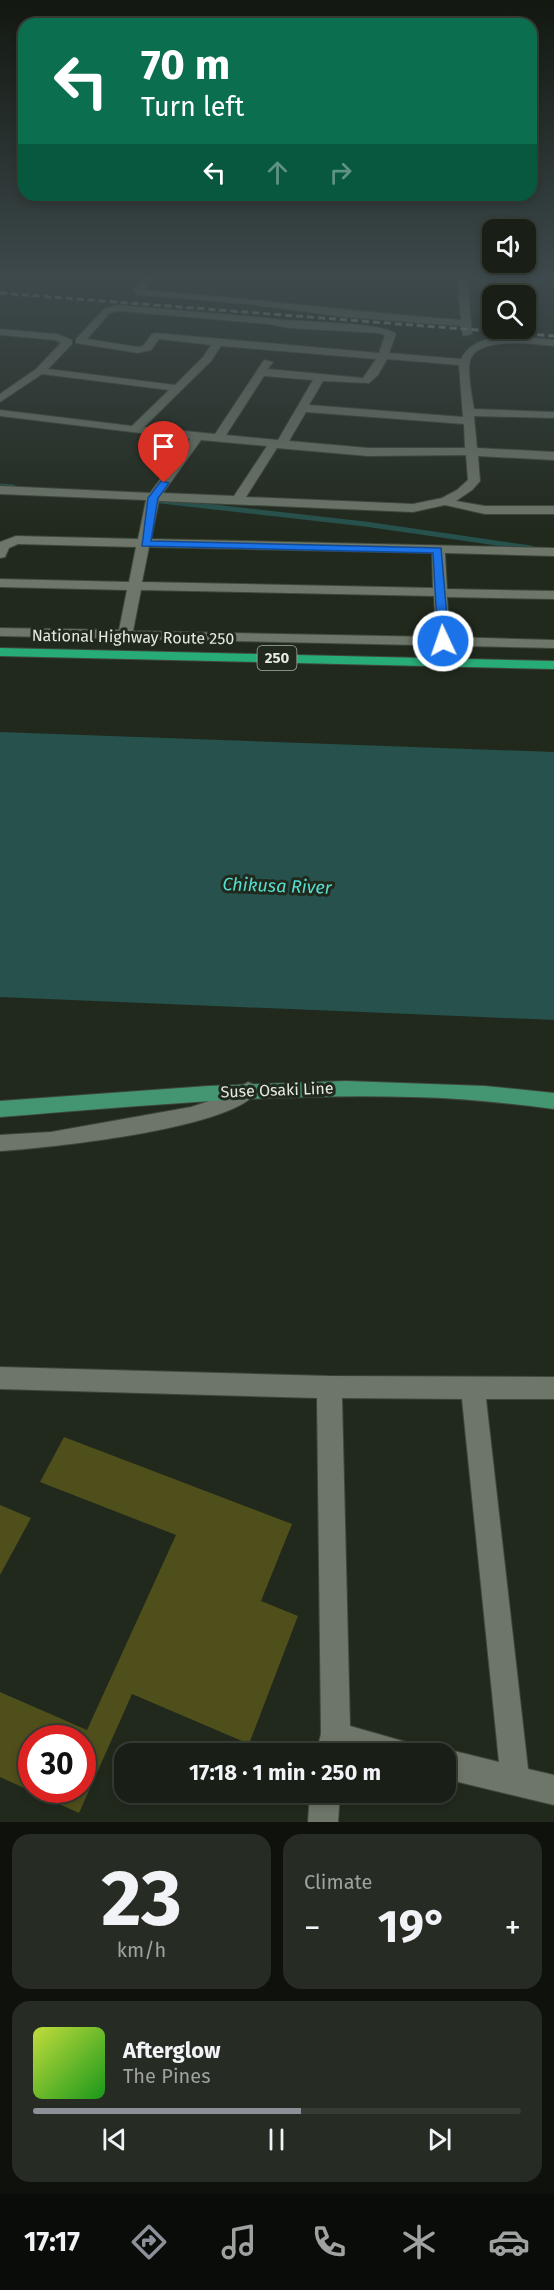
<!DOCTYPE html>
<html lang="en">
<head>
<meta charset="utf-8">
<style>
  :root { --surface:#191f16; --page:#262c23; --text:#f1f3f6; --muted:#9fa2a1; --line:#373d35; --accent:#8c9099 }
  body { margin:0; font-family:"Fira Sans",sans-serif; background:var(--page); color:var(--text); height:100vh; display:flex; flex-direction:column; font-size:22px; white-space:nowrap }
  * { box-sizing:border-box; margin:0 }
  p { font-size:20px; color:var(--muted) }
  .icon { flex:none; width:33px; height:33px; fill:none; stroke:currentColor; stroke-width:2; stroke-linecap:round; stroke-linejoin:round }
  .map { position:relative; height:1822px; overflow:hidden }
  .side { display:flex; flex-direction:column; gap:12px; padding:12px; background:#0e110c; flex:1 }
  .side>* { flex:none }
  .hud { position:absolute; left:18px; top:18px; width:519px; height:183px; border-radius:18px; box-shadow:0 3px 9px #0003,0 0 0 2px var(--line); background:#0b6e4f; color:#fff; overflow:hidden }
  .buttons { position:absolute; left:482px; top:219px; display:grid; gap:12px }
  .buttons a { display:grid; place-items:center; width:54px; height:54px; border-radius:12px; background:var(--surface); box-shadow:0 3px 9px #0003,0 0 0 2px var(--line); font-size:30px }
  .speed { position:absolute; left:18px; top:1725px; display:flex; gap:12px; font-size:30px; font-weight:700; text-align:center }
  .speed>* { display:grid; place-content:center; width:78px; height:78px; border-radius:50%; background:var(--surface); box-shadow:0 3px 9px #0003,0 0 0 2px var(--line); line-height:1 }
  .speed .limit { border:9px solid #d22; background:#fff; color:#111 }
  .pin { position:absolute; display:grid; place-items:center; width:51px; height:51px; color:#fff; margin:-62px -26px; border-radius:50% 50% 50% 0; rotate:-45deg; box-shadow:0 0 6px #0007 }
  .pin .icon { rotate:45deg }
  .me { position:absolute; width:66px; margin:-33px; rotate:357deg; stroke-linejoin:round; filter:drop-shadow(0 0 4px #0008) }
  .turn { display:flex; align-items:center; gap:21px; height:126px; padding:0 24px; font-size:27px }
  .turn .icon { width:78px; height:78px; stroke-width:2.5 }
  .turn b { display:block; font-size:42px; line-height:51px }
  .lanes { display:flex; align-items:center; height:57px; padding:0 24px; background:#0003; justify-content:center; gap:30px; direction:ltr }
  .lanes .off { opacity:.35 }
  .big { font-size:45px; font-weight:700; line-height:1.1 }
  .side .card { flex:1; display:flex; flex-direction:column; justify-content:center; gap:9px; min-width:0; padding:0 21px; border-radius:18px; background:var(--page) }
  .side .dial { align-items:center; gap:0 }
  .dial b { font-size:78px; line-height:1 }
  .song { display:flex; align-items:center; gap:18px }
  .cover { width:72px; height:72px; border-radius:9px; background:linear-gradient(135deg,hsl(70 70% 55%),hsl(120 70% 35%)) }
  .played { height:6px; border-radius:3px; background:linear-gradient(90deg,var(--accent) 55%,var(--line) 55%) }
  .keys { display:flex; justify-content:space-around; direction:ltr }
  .heat { display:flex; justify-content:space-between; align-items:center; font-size:33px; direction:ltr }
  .side .tiles { flex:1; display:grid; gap:12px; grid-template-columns:1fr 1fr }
  .card:last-child { grid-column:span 2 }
  .trip { position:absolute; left:114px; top:1743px; width:342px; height:60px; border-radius:18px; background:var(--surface); box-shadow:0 3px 9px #0003,0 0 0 2px var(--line); font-weight:700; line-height:60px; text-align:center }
  .menu { display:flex; height:96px; justify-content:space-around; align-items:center; background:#0a0c09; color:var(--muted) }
  .menu .icon { width:42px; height:42px }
  .menu .on { color:var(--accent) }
  .menu b { font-size:27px; color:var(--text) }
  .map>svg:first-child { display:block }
  .water { fill:#26514c }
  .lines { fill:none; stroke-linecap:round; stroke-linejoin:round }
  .stream { stroke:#26514c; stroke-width:5 }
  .building { fill:#4e4f1a; fill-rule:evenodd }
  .minor-casing { stroke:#3f463b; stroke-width:2 }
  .major-casing { stroke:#3f463b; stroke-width:2 }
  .highway-casing { stroke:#3f463b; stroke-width:2 }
  .minor { fill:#6d7668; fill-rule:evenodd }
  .major { fill:#449670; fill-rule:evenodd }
  .highway { fill:#28ac76; fill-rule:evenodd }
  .rail { stroke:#99a096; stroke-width:3; stroke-dasharray:7 4; stroke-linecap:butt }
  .route { fill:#1a73e8; stroke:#114b97; stroke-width:1.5 }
  .labels { text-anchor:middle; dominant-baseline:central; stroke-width:6; stroke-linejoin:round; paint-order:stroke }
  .shield { fill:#21291d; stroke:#aaafa6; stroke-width:1.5 }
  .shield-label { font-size:15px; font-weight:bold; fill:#e4e9e1 }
  .street-label { font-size:16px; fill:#e4e9e1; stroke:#21291d }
  .water-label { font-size:18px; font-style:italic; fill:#53e0d1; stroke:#21291d }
</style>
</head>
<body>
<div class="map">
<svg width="554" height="1822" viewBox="0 0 554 1822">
  <rect width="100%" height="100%" fill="#21291d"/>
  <path class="water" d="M0,732L554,752V1020L0,997Z"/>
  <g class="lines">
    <g class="stream">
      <path d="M0,486L13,487"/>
      <path d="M152,500L365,524L531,548"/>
    </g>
  </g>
  <g class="building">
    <path d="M64,1437L292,1524L261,1601L298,1616L249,1744L132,1694L79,1813L0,1777V1692L87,1730L176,1535L40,1482ZM32,1738H82V1790H32Z"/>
    <path d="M0,1505L31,1518L0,1575Z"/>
  </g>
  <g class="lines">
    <defs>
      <g id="minor">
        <path d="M144,279H154L144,290C250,298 355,312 461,320L457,279H467L472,334L463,336L461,326L344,317L248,304L138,295L132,290Z"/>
        <path d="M118,305L268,318C295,323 381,321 396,334L389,353L461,359C476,328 526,337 554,340V346C535,344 476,336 470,361C467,372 472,397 474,409L554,412V418L474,416L477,448L554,452V460L478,456L480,481L472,490L456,501L485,506H554V514H485L445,505L413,512L159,501L151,539L554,548V556L445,553L447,589L554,591V599L447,597L450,637L554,640V648L0,636V628L119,630L127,590L0,587V579L129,582L136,547L18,544L9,548L5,557L0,558V542L16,536L138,539L146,500L0,494V486L150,493L190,439L0,416V410L132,426L169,390L42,374L0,402V394L36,369L61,343L55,340L0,335V329L57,334L72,340V344L48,369L175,385L203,357L211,345L159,339L151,350L138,353L76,343V339L104,309ZM118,311L268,324L289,328L379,333L385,335L379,353L156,333L152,334L143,346L138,347L87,339L110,313ZM221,346L376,359L363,378L268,369L273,362L264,360L215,434L144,427L211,361ZM387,359L459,365L463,417L309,405L323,381L369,383L378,375ZM264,376L313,380L278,440L226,435ZM306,412L464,424L465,448H368L289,441ZM201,440L267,446L234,496L163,493ZM277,448L368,456L466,455L468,480L457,490L442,498L413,504L246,497ZM149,547L432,553L433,588L142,582ZM141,590L434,596L436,637L133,631Z"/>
        <path d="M248,1082L255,1085L258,1090C237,1129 46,1148 0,1151V1135L51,1132L191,1107L225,1096Z"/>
        <path d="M0,1367L329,1376L554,1377V1399H486L528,1769L554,1775V1805L446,1779V1754H436L446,1749L499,1762L462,1399L342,1398L350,1726L413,1744L418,1754H316L321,1734L317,1398L0,1389Z"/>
        <path d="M310,1792H340L338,1822H308Z"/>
      </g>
      <path id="major" d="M346,1081L485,1086L554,1093V1109C507,1103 461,1098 413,1097C275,1093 138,1106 0,1117V1101L208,1086Z"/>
      <path id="highway" d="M0,648L554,661V669L0,656Z"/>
    </defs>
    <use href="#minor" class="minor-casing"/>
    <use href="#major" class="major-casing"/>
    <use href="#highway" class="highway-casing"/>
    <use href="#minor" class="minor"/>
    <use href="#major" class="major"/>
    <use href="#highway" class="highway"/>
    <path class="rail" d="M0,293L554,336"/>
  </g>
  <linearGradient id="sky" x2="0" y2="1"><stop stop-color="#121710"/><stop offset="0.52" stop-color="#3d494c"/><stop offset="1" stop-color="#3d494c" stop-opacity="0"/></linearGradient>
  <rect width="554" height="534" fill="url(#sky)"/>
  <path class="route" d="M161,481L169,483L158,498L151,541L441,548L449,641L443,645L438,641L433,553L142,546L148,498Z"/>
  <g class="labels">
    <rect class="shield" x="257.5" y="646" width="39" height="24" rx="4.5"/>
    <g class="shield-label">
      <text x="277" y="658">250</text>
    </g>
    <g class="street-label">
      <text transform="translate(133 637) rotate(1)">National Highway Route 250</text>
      <text transform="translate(277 1090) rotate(-2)">Suse Osaki Line</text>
    </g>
    <g class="water-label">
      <text transform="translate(277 886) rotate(2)">Chikusa River</text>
    </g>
  </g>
</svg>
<div class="buttons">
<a><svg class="icon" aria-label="sound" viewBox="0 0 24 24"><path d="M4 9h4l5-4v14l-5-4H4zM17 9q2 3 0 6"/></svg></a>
<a><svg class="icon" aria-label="search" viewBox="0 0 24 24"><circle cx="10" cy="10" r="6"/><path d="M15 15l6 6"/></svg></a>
</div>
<div class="speed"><div class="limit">30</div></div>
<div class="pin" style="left:164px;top:483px;background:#d93025"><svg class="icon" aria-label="arrive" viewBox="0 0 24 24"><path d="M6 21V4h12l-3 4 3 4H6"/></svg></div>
<svg class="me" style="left:443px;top:641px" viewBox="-20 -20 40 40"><circle r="17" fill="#1a73e8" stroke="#fff" stroke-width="3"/><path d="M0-11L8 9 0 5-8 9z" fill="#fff"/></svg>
<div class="trip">17:18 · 1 min · 250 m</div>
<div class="hud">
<div class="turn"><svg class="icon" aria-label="left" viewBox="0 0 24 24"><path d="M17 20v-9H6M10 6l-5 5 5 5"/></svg><div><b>70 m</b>Turn left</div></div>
<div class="lanes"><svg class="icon" aria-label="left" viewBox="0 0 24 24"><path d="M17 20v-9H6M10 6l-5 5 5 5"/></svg><svg class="icon off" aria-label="ahead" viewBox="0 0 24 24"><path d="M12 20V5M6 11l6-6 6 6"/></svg><svg class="icon off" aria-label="right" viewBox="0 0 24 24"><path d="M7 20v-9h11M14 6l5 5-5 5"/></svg></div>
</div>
</div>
<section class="side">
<div class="tiles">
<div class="card dial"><b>23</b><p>km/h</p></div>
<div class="card"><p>Climate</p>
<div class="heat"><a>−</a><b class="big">19°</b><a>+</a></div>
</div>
<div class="card">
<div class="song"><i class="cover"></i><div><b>Afterglow</b><p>The Pines</p></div></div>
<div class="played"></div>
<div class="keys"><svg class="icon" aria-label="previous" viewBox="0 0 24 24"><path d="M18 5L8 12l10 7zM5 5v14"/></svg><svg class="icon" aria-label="pause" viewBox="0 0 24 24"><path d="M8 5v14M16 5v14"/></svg><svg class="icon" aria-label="next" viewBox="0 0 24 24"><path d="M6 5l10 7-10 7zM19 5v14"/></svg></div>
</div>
</div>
</section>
<nav class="menu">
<b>17:17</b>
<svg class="icon on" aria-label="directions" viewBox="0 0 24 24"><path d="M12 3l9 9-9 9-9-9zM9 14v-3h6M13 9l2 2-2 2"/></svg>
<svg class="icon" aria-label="music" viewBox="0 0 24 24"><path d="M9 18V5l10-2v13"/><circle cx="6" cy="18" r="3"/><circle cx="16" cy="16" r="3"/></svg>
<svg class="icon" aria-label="phone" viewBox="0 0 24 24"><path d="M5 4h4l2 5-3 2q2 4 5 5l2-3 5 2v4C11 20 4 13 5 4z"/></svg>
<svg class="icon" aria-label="climate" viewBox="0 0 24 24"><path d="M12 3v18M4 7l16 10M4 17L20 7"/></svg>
<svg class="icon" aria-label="car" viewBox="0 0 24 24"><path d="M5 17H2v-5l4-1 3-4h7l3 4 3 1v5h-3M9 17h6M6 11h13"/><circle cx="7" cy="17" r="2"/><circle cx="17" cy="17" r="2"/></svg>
</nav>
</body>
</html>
